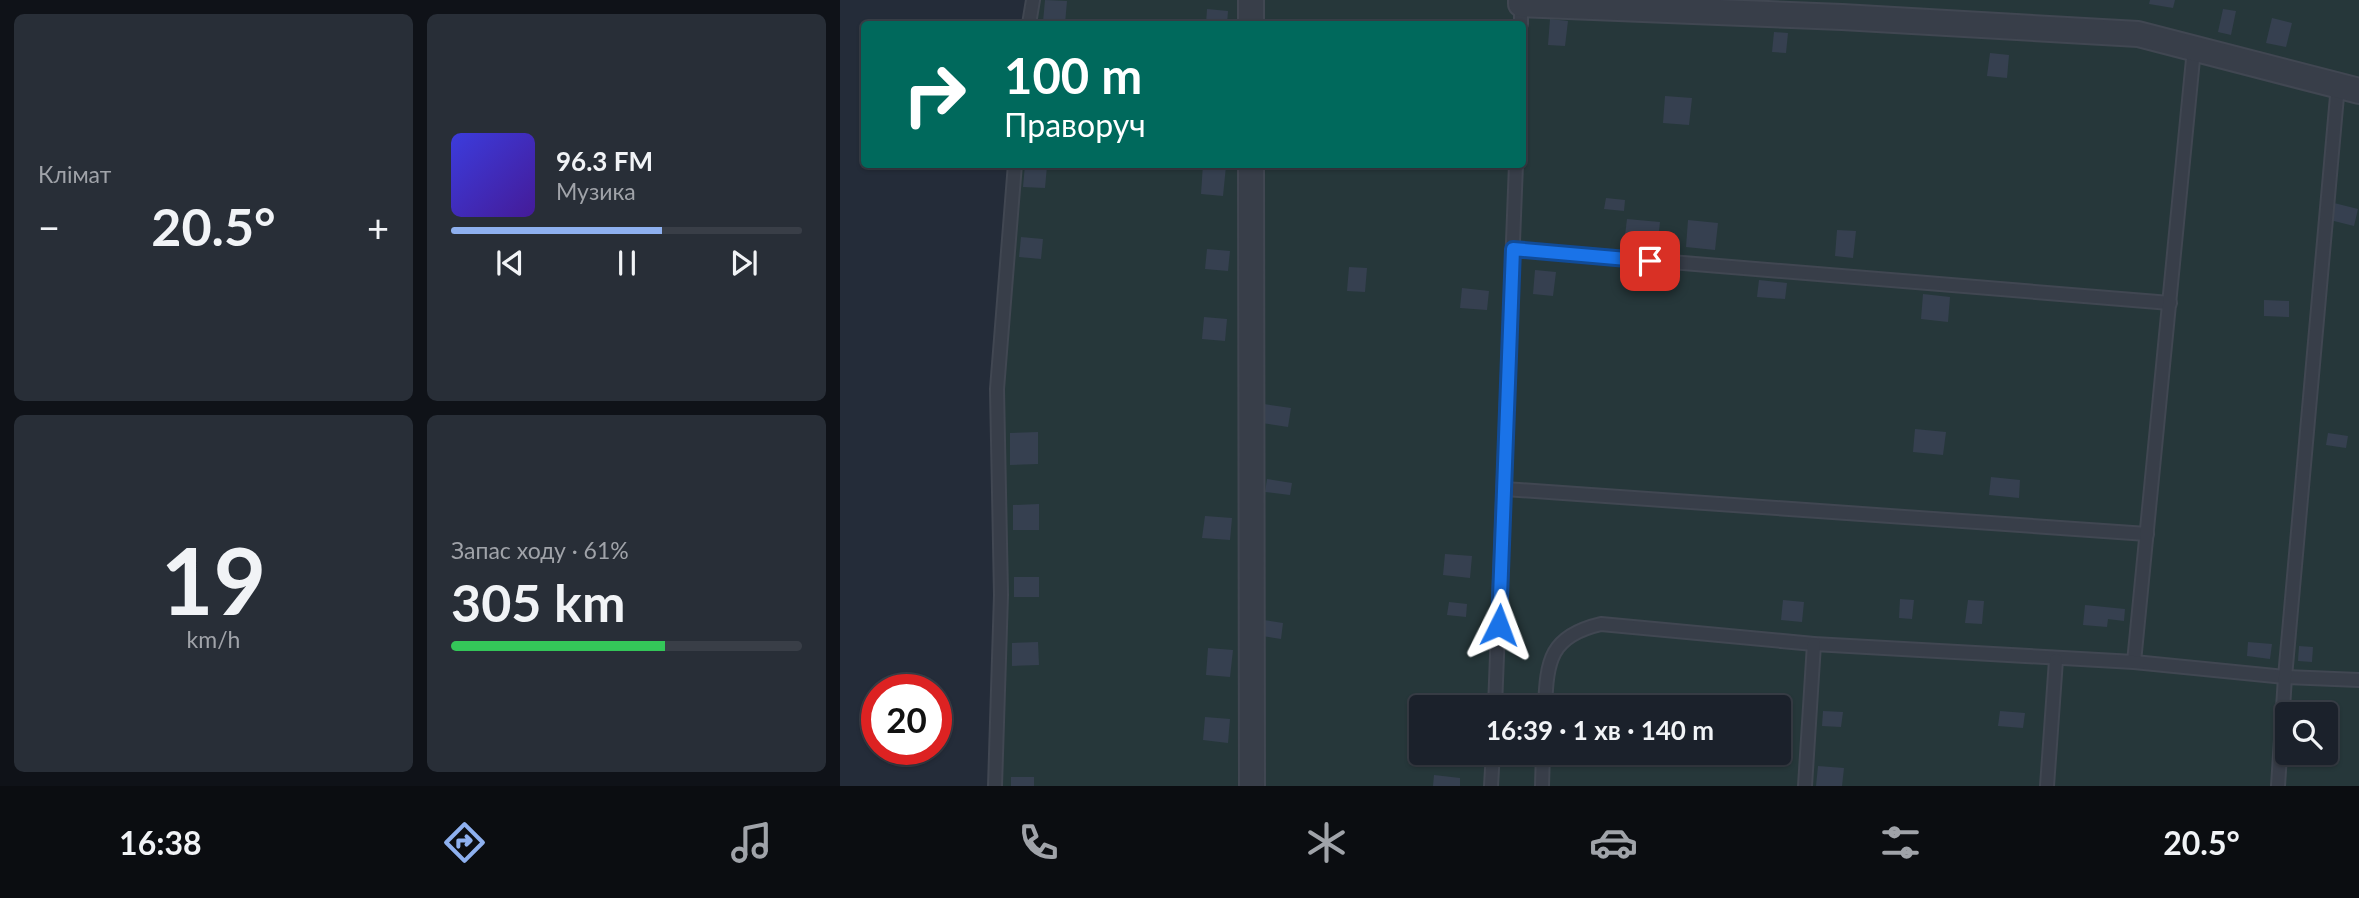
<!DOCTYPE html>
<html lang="uk">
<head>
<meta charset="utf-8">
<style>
  :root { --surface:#1b212b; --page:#282e37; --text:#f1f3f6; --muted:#a0a3a9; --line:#393e47; --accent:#8eb0ef }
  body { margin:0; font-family:Lato,sans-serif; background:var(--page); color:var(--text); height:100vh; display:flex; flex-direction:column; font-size:26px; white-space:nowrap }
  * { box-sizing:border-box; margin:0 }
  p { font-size:23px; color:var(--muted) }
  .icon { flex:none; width:38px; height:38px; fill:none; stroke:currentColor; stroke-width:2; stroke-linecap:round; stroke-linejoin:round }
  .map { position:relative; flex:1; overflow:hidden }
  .panel { display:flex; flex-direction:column; gap:14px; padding:14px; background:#0f1218; width:840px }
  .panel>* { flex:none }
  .hud { position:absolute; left:21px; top:21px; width:665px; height:147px; border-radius:7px; box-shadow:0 2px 5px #0004,0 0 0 2px var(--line); background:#00695c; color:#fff; overflow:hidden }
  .controls { position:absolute; left:1435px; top:702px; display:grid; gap:14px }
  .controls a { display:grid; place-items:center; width:63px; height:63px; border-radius:7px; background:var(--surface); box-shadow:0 2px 5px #0004,0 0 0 2px var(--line); font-size:35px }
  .speed { position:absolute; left:21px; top:674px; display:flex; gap:14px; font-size:35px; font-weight:700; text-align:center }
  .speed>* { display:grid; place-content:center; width:91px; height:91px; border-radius:50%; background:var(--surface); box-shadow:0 2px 5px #0004,0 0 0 2px var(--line); line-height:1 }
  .speed .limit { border:10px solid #d22; background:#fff; color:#111 }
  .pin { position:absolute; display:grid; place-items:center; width:60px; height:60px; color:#fff; margin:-30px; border-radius:14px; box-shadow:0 4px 10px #0006 }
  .me { position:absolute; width:77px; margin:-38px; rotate:3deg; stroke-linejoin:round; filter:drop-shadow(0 0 5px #0008) }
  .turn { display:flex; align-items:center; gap:24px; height:147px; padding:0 28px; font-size:32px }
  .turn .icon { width:91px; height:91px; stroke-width:2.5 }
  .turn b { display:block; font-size:49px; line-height:60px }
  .big { font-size:52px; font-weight:700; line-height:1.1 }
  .panel .tile { flex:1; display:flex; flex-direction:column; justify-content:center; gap:10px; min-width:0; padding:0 24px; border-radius:10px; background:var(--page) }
  .panel .dial { align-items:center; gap:0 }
  .dial b { font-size:91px; line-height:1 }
  .song { display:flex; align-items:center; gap:21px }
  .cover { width:84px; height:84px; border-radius:10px; background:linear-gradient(135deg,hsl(240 70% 55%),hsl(260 70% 35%)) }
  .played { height:7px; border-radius:4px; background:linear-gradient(90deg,var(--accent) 60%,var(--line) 60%) }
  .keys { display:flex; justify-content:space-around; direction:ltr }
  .heat { display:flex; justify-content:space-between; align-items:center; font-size:38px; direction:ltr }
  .charge { height:10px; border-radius:5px; background:linear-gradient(90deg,#34c759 61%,var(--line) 0) }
  .panel .tiles { flex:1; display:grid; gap:14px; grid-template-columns:repeat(2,1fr) }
  .trip { position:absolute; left:569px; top:695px; width:382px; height:70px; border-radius:7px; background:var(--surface); box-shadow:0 2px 5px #0004,0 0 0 2px var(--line); font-weight:700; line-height:70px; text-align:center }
  .dock { display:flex; height:112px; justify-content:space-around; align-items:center; background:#0b0d11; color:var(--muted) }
  .dock .icon { width:49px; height:49px }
  .dock .on { color:var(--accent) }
  .dock b { font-size:32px; color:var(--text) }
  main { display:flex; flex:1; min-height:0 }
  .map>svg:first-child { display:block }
  .green { fill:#26373a; fill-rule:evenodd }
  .building { fill:#364050 }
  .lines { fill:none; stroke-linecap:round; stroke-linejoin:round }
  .lane-casing { stroke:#414752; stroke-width:16 }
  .street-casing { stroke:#414752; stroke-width:28 }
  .lane { stroke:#383e49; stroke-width:12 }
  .street { stroke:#383e49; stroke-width:24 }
  .route-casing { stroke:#114b97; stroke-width:18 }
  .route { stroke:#1a73e8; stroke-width:12 }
</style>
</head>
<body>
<main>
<section class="panel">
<div class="tiles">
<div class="tile"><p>Клімат</p>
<div class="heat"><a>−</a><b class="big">20.5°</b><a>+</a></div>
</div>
<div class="tile">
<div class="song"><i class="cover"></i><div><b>96.3 FM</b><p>Музика</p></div></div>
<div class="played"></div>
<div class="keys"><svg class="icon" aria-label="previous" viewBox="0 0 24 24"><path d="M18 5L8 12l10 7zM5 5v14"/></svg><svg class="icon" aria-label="pause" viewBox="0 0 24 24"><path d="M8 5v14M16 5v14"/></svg><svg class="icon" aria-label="next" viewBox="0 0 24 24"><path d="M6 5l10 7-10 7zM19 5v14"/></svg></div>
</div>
<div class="tile dial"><b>19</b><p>km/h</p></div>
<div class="tile"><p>Запас ходу · 61%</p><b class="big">305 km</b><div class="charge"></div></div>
</div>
</section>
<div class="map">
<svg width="1519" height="786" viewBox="0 0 1519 786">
  <rect width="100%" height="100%" fill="#242c39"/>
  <path class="green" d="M193,0H1519V786H155L157,389L175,165L682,164V24H189ZM581,707H938V752H581ZM1447,714H1486V752H1447Z"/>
  <g class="building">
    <path d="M205,0L227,1L225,24L203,22Z"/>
    <path d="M1310,0H1335L1333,8L1309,4Z"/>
    <path d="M367,9L388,11L387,24H366Z"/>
    <path d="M1383,9L1396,11L1391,35L1378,32Z"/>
    <path d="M1432,18L1452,23L1446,47L1426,43Z"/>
    <path d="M710,19L728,21L725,46L708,45Z"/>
    <path d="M934,32L948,33L946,53L932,52Z"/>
    <path d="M1150,53L1169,55L1167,78L1147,76Z"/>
    <path d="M825,96L852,98L849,125L823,123Z"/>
    <path d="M363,164L386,166L383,196L361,194Z"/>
    <path d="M185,165L207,166L205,188L183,187Z"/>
    <path d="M766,198L785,200L784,211L764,209Z"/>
    <path d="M1494,203L1518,209L1514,226L1490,220Z"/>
    <path d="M787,219L820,222L817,248L784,244Z"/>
    <path d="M848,220L878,223L875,250L846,247Z"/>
    <path d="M997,230L1016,231L1013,258L995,256Z"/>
    <path d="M181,237L203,239L201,259L179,257Z"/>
    <path d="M367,249L390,251L388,271L365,269Z"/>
    <path d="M509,267L527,268L525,292L507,291Z"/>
    <path d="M695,270L716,272L713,296L693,294Z"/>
    <path d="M919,280L947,283L945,299L917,297Z"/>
    <path d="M622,288L649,291L647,310L620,308Z"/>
    <path d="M1083,294L1110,297L1108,322L1081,319Z"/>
    <path d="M1424,300L1449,301V317L1424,316Z"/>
    <path d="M364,317L387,319L385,341L362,339Z"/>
    <path d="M424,404L451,408L448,427L422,423Z"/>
    <path d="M1075,429L1106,432L1103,455L1073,452Z"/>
    <path d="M198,432V464L170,465V433Z"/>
    <path d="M1488,433L1508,436L1506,448L1486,445Z"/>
    <path d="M1151,477L1180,480L1179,498L1149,495Z"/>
    <path d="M427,479L452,483L450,495L425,492Z"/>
    <path d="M199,504V530H173V505Z"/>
    <path d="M365,516L392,518L390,540L362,538Z"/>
    <path d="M605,554L632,556L630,578L603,575Z"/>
    <rect x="174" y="577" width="25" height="20"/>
    <path d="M1060,599L1074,600L1072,619L1059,618Z"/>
    <path d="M943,600L964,602L962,622L941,620Z"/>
    <path d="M1128,600L1144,601L1142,624L1125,623Z"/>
    <path d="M609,602L627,604L626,617L607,615Z"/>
    <path d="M1245,605L1285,609L1284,621L1268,619L1267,627L1243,625Z"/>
    <path d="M424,620L443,623L441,639L422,636Z"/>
    <path d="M198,642L199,665L172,666V643Z"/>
    <path d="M1408,642L1432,644L1430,659L1407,656Z"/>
    <path d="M1459,646L1473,647L1472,662L1458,661Z"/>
    <path d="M368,648L393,650L390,677L366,675Z"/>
    <path d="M933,697L952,698L951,713L932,707Z"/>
    <path d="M983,711L1003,712L1001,727L982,726Z"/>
    <path d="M1160,711L1185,713L1183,728L1158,726Z"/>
    <path d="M365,717L390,719L388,743L363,740Z"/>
    <path d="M978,766L1004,768L1002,786H976Z"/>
    <path d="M594,775L620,778V786H593Z"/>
    <rect x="171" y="777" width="23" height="9"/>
  </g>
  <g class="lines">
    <defs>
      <g id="lane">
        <path d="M189,24L193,0"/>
        <path d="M681,24V4"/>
        <path d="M673,249L1330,303"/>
        <path d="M665,489L1307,534"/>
        <path d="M1294,662L1354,49"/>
        <path d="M655,707L676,164"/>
        <path d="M705,707C707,660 710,636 761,624L974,644L1294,662L1445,677L1519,680"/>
        <path d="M155,786L161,595L157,389L175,164"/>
        <path d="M651,786L653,752"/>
        <path d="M702,786L703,752"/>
        <path d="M965,786L974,644"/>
        <path d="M1207,786L1216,660"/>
        <path d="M1438,786L1445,677L1498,85"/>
      </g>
      <g id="street">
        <path d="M411,0V24"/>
        <path d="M681,0V4L1002,17L1298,34L1519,91"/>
        <path d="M411,164L412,786"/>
      </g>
    </defs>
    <use href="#lane" class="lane-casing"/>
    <use href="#street" class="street-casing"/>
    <use href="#lane" class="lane"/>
    <use href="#street" class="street"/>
  </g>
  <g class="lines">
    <defs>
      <path id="route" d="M659,625L673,249L810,261"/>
    </defs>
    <use href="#route" class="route-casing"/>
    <use href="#route" class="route"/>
  </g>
</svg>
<div class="controls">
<a><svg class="icon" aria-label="search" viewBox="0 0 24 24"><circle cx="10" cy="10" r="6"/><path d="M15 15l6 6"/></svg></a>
</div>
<div class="speed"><div class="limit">20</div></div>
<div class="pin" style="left:810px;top:261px;background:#d93025"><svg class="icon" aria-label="arrive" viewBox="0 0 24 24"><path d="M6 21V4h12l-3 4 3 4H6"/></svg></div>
<svg class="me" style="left:659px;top:625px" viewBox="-20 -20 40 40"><path d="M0-17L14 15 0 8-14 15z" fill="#1a73e8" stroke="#fff" stroke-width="4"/></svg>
<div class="trip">16:39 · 1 хв · 140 m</div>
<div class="hud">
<div class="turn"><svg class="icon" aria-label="right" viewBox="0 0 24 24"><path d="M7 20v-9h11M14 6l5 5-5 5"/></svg><div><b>100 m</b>Праворуч</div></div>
</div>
</div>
</main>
<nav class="dock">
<b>16:38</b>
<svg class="icon on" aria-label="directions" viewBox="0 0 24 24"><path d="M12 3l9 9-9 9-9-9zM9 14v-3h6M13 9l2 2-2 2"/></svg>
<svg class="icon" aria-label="music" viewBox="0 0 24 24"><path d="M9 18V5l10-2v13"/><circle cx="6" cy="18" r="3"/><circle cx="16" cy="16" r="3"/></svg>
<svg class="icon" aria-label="phone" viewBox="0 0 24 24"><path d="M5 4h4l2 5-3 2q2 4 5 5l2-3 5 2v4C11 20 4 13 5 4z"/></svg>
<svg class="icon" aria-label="climate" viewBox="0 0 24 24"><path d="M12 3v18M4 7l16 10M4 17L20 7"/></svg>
<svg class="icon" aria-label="car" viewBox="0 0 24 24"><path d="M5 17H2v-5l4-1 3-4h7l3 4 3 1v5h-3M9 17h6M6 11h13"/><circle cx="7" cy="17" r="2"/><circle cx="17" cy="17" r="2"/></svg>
<svg class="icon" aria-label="filters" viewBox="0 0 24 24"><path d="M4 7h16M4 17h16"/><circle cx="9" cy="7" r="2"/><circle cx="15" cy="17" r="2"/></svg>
<b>20.5°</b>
</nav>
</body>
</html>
